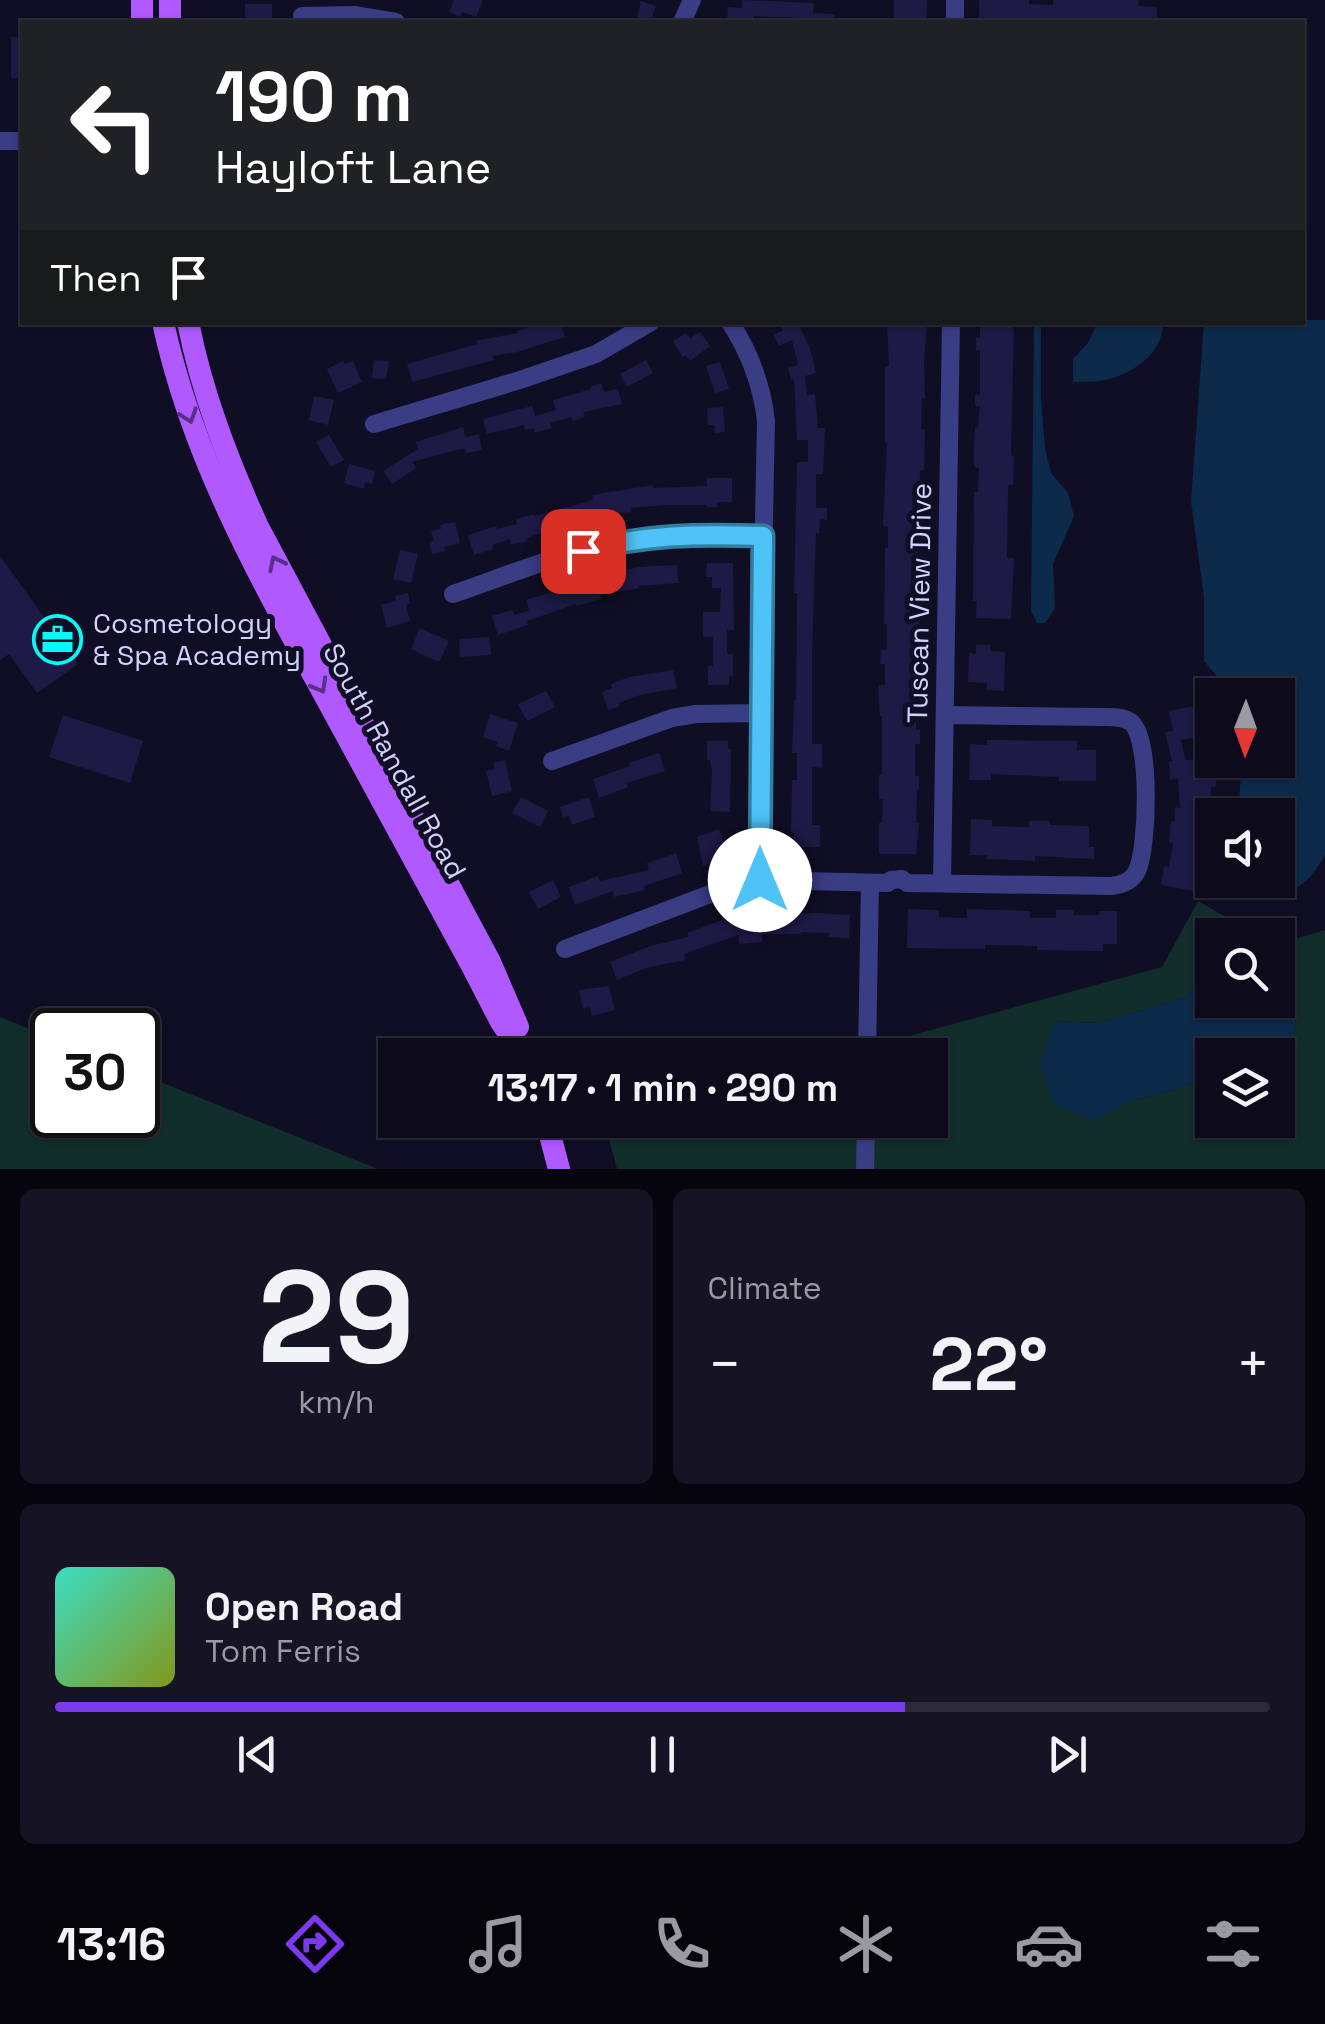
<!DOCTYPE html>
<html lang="en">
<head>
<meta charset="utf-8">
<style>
  :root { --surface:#0c0a1b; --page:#151324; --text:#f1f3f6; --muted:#9a9aa3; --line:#2c2b3a; --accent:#7c3aed }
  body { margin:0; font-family:"Space Grotesk",sans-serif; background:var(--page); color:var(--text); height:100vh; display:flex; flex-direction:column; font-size:38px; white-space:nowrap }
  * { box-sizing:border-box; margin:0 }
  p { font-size:32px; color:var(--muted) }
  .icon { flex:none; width:55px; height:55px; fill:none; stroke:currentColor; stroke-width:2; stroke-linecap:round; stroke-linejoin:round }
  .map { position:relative; height:1169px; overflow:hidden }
  .sheet { display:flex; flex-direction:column; gap:20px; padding:20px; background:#07060f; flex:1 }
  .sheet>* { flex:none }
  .top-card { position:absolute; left:20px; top:20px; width:1285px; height:305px; border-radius:0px; box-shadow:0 2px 8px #0004,0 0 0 2px var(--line); background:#202124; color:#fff; overflow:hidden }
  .needle { width:65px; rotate:181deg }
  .buttons { position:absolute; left:1195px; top:678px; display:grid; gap:20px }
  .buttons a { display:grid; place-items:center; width:100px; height:100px; border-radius:0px; background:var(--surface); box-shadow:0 2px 8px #0004,0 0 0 2px var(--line); font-size:50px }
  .speed { position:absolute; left:30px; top:1008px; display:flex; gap:20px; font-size:50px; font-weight:700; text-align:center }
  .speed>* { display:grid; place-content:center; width:130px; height:130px; border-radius:50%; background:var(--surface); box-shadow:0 2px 8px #0004,0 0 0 2px var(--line); line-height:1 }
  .speed .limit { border:5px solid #111; border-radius:15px; background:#fff; color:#111 }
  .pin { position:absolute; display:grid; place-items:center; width:85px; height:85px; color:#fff; margin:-42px; border-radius:20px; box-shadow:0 5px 15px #0006 }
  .me { position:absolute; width:110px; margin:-55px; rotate:0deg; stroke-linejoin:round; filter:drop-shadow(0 0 8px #0008) }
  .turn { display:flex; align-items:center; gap:35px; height:210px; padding:0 30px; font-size:45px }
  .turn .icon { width:130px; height:130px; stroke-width:2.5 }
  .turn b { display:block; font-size:70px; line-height:85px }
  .then { display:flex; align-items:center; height:95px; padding:0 30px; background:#0003; gap:20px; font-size:38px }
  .big { font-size:75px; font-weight:700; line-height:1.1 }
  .sheet .tile { flex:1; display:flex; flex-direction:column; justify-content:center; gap:15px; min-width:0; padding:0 35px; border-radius:15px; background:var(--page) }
  .sheet .dial { align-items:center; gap:0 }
  .dial b { font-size:130px; line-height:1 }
  .song { display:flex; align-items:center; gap:30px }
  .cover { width:120px; height:120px; border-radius:15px; background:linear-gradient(135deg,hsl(170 70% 55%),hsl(70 70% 35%)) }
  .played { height:10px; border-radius:5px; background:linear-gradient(90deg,var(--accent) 70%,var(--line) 70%) }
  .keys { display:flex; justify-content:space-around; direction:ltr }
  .heat { display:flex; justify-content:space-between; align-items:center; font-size:55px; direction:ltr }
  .sheet .tiles { flex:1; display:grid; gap:20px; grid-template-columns:1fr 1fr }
  .tile:last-child { grid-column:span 2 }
  .trip { position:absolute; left:378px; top:1038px; width:570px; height:100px; border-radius:0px; background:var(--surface); box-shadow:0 2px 8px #0004,0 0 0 2px var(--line); font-weight:700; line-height:100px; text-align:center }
  .menu { display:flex; height:160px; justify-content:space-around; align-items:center; background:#05040b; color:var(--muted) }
  .menu .icon { width:70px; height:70px }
  .menu .on { color:var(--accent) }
  .menu b { font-size:45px; color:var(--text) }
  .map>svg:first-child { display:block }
  .green { fill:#112e2b }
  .water { fill:#0c2a4a }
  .building { fill:#1e1a46 }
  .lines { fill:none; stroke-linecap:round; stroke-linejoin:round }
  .minor { stroke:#393d84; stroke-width:18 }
  .major { stroke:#b059ff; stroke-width:22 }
  .oneway { stroke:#583087 }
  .route-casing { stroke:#337fa1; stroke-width:25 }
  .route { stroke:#4fc3f7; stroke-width:18 }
  .labels { text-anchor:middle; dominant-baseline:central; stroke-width:10; stroke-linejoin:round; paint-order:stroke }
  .street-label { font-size:28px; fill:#d2d2ff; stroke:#100e24 }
  .poi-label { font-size:28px; fill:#d2d2ff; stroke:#100e24; text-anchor:start }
</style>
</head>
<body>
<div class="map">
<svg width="1325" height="1169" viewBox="0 0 1325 1169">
  <rect width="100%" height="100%" fill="#100e24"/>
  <g class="green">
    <path d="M1198,901L1235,922L1229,935H1212V966L1187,997L1099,1023L1054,1021L1093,1119L1132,1101L1174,1090L1212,1075V1120H1278L1277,1055L1293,1049L1297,1006L1278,958V944L1325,930V1169H617L604,1120H930V1055H771L858,1050L1162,967Z"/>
    <path d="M0,1017L52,1038V1115H138V1073L378,1169H0Z"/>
  </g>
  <g class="water">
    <path d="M1303,320H1325V855C1299,900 1282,895 1238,880H1278V815H1238L1242,760H1278V695H1233L1204,661V597L1191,501L1204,323L1302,322Z"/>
    <path d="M1041,323V396L1045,449L1051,473L1068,493L1074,516L1053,564L1055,608L1045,623H1037L1031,610L1034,323Z"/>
    <path d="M1097,323H1163C1163,353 1133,374 1105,380C1095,382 1083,382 1073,382V359L1088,343Z"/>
    <path d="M1278,958L1297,1005L1293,1049L1277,1055H1212V1075L1174,1090L1132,1101L1093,1120L1053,1104L1040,1062L1054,1021L1099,1023L1187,997L1212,966V1000H1278Z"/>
  </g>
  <g class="building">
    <path d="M454,0H483L476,17L462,12L460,17L449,12Z"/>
    <path d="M742,0L814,3L813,13L835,14V22H800L801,18L753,16V22H727L728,7L742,8Z"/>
    <rect x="894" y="0" width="33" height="22"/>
    <path d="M979,0H1029V4L1053,5V0H1139L1138,6L1157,7V22H979Z"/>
    <path d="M641,1L656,6L650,22H636Z"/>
    <path d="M245,4H272V18H261V22H245Z"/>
    <rect x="11" y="37" width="11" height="41"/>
    <path d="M546,322H560L565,337L517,352L493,356L494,360L412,382L407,364L477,344L476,341L517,333V331Z"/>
    <path d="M779,322H797L810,348L816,373L805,376L807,395L815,394L818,428H825L823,474H816V508H827V520L820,519L819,533H816L812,652V744H822V768L812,767V825H820V847H794V833L791,832L792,780H797V753H792L794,700H796L797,593H794L797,462H808V440H797L794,379L791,380L788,368L798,365L792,340L779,346L774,335L783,330Z"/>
    <path d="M887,322H927L924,361L925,398H922L921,429H925L924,470H920L919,503H923V517L921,534H918V566L923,567L922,607H920L919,625H914V657H921V698H916V730H920V744H915V776H919V790H917L916,823H919L916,854H879V823H882L883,799H879V775H882V716H880L878,685H885V664H880L881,650H887V624H884L885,548H888V526H883L887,442H885V366H889Z"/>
    <path d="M980,322H1014L1011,455L1014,456L1013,485H1008L1007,558H1014L1011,619L976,618L977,601H973L974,492H978L979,468L974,467V441L975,427L978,428L980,406H975V394L980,395V350H976V338H980Z"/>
    <path d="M700,332L710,346L690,361L686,355L683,357L673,342L686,333L690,338Z"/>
    <path d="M374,360L389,361L386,379L372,378Z"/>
    <path d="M646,360L653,373L627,387L620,374Z"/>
    <path d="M343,361L345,364L353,361L362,382L338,393L327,369Z"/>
    <path d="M720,362L729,389L715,393L706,366Z"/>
    <path d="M601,383L604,392L618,389L622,404L583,412L585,417L573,421L571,417L550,423L552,428L535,433L534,428L525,430L524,425L487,434L483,419L532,406L535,416L556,410L553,400L591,389L590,387Z"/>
    <path d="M314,396L334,400L328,425L309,420Z"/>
    <path d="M723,407L725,432L715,433L714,425H708L707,408Z"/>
    <path d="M463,427L465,437L479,434L482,450L466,453L465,449L456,450L412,462L416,468L392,484L383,471L418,449L416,442Z"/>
    <path d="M329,435L344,460L331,467L316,442Z"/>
    <path d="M349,464L375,471L372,484L365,482L364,489L344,483Z"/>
    <path d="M707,478H732V502H717V507H707V505H665L631,508L632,512L607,514V516L532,536L526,539L527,541L511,545L510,539L492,545L493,549L474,555L468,535L496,526L497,529L517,524L516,519L535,514V516L583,503L593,499L592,495L653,485V488L707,486Z"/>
    <path d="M455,522L460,543L444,547L445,551L432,554L429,542L434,541L431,531L441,529L440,525Z"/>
    <path d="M400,550L418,554L411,583L393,579Z"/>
    <path d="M0,556L78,664L37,693L9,654L0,660Z"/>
    <path d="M707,563H733L734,630H727V654H733V676H729V685H708V666H713V637H703V612H720L721,588H712V577H706Z"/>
    <path d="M677,565L678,583L638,586L639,588L600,595L601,599L577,606L576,604L527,621L528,625L498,635L492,616L512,610L514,615L529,611L526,600L604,576V574L639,567Z"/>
    <path d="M408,593L410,604L406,605L410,621L387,628L381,605L396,601L395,596Z"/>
    <path d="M420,628L449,641L439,662L411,649Z"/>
    <path d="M489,637L491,655L460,657L459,639Z"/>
    <path d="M976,645H990V651L1005,652L1004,691L987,690V683L968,682L969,653L976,654Z"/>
    <path d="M673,670L677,688L640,695L619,703L620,706L608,710L602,692L612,688L611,684L629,677Z"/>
    <path d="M546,691L555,707L527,721L518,704Z"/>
    <path d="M1200,705L1207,735L1181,740L1185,760H1208L1209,774H1216V787H1211L1208,847L1203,878L1197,877L1194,891L1161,885L1164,866L1169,867L1173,843L1169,842L1171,821H1175V807L1180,808L1178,779L1170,780L1169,761H1172L1165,732L1173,731L1169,711Z"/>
    <path d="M490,714L518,723L509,751L496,746L498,742L483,737Z"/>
    <path d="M63,715L143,741L130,783L49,757Z"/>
    <path d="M987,740L1077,741V750H1096V781H1059V777L991,774V780H969L970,744L987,745Z"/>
    <path d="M707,741H728V749H731L730,812L710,811L712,771L710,760H707Z"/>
    <path d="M659,753L665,771L627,783L628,787L599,798L593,779L630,766L629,763Z"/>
    <path d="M505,760L512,791L492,796L486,771L495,769L493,763Z"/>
    <path d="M521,797L548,811L540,827L512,813Z"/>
    <path d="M589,797L595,817L572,825L569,816L563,817L560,807Z"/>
    <path d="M971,819L992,820V826L1029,827V821H1050V825L1089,826V847H1094V859L1035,856V861L1014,860L987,859V855H970Z"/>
    <path d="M719,829L727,852L715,856L717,862L703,866L697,837Z"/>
    <path d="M676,853L682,873L644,886L645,890L614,897L613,891L575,905L569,887L598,876L600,881L649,870L647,863Z"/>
    <path d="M553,880L561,897L538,909L529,892Z"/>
    <path d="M908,909L939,910V917L967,918V909L1030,911V918H1056V910H1074V915H1099V911H1117V944H1103V951L1037,950V946L985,945V949L907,948Z"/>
    <path d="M818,913L850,915L849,938L828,937L829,933L801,932V934H762V942L739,944L738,935L684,954L685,960L646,968L617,980L610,962L650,946L689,937L687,933L722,920L776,914Z"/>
    <path d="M609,986L615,1010L592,1016L590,1007L583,1009L579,990Z"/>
  </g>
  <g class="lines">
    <g class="minor">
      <path d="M302,16L354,15L396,22"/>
      <path d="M682,22L692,0"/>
      <path d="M955,22V0"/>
      <path d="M0,141H22"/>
      <path d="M730,322C750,353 762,385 766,421L760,713V880"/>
      <path d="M374,424L520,380L596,354L651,322"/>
      <path d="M453,594C511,574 571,549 631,539C676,533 719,534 763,536"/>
      <path d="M552,761L672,718L696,714L760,713"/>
      <path d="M942,883L951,322"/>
      <path d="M565,949L734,885L760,880L888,883L891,880L902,879L907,883L1111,886C1121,885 1132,881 1137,871C1148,847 1151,742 1132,723C1124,716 1111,717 1101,717L945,715"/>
      <path d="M867,1055L870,883"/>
      <path d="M865,1169L866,1120"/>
    </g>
    <g class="major">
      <path d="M142,0V22"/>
      <path d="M170,22V0"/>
      <path d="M163,322C191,453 255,569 319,685C370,779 421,873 472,966L501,1022L523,1055"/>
      <path d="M188,322C202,394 228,460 258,527L490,962L518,1027"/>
      <path d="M546,1120L559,1169"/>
    </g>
  </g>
  <defs><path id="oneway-chevron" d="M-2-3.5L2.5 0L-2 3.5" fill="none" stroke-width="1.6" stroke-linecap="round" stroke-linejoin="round" transform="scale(2.5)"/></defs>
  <g class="oneway">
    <use href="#oneway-chevron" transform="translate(189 416) rotate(71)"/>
    <use href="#oneway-chevron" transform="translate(276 563) rotate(-116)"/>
    <use href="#oneway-chevron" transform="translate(320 686) rotate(61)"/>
  </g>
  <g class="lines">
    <defs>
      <path id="route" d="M583,551C649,534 696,534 763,536L760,880"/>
    </defs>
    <use href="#route" class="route-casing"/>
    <use href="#route" class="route"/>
  </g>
  <defs>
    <symbol id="office-ring" viewBox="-11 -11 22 22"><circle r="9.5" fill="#100e24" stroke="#00fcfd" stroke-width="1.5"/><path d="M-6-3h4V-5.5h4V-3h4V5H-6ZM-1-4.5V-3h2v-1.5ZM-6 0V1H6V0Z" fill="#00fcfd"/></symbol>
  </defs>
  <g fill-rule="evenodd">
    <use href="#office-ring" x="30" y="612" width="55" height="55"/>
  </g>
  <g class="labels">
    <g class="street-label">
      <text transform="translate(919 603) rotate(-89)">Tuscan View Drive</text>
      <text transform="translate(395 761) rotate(61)">South Randall Road</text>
    </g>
    <g class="poi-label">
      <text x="93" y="623">Cosmetology<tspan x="93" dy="32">&amp; Spa Academy</tspan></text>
    </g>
  </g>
</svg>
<div class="buttons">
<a><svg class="needle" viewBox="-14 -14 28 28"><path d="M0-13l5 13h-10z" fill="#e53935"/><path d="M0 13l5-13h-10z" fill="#9a9aa3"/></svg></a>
<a><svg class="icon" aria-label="sound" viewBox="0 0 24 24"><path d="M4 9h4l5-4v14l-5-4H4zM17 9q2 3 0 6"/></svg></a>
<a><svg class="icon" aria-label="search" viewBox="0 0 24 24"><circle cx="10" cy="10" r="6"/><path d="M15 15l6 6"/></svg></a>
<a><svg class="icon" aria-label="layers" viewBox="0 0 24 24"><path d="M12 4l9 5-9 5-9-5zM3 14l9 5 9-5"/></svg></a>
</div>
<div class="speed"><div class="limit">30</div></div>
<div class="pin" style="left:583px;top:551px;background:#d93025"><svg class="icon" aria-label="arrive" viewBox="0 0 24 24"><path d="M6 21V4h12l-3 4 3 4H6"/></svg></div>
<svg class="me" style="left:760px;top:880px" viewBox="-20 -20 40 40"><circle r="19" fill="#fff"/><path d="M0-13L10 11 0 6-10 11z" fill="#4fc3f7"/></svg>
<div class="trip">13:17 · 1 min · 290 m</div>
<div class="top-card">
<div class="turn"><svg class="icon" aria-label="left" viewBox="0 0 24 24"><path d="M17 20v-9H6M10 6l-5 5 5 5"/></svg><div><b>190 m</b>Hayloft Lane</div></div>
<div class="then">Then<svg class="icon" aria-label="arrive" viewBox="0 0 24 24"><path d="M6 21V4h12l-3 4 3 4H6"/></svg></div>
</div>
</div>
<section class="sheet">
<div class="tiles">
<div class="tile dial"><b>29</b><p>km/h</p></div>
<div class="tile"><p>Climate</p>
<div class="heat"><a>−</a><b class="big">22°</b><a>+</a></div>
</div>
<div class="tile">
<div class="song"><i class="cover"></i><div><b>Open Road</b><p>Tom Ferris</p></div></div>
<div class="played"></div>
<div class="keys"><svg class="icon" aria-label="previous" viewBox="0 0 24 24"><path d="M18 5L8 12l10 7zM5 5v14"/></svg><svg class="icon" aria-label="pause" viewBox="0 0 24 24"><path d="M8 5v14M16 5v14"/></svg><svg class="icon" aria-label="next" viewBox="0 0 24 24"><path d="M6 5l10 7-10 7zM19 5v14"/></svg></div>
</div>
</div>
</section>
<nav class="menu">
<b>13:16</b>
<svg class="icon on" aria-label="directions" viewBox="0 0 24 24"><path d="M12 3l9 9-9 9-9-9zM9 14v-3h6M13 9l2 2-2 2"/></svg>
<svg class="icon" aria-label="music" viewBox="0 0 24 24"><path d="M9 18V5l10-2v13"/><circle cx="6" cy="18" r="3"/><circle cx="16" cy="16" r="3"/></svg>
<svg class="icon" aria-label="phone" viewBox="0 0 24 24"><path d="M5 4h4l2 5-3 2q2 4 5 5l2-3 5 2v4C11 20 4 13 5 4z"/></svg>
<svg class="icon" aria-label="climate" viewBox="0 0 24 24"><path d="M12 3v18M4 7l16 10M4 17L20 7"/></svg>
<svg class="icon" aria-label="car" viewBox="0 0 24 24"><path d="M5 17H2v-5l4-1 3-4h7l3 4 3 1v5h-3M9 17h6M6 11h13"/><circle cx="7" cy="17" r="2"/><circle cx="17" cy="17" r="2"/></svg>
<svg class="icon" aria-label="filters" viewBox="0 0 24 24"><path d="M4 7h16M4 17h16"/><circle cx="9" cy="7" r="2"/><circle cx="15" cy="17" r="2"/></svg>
</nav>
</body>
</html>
